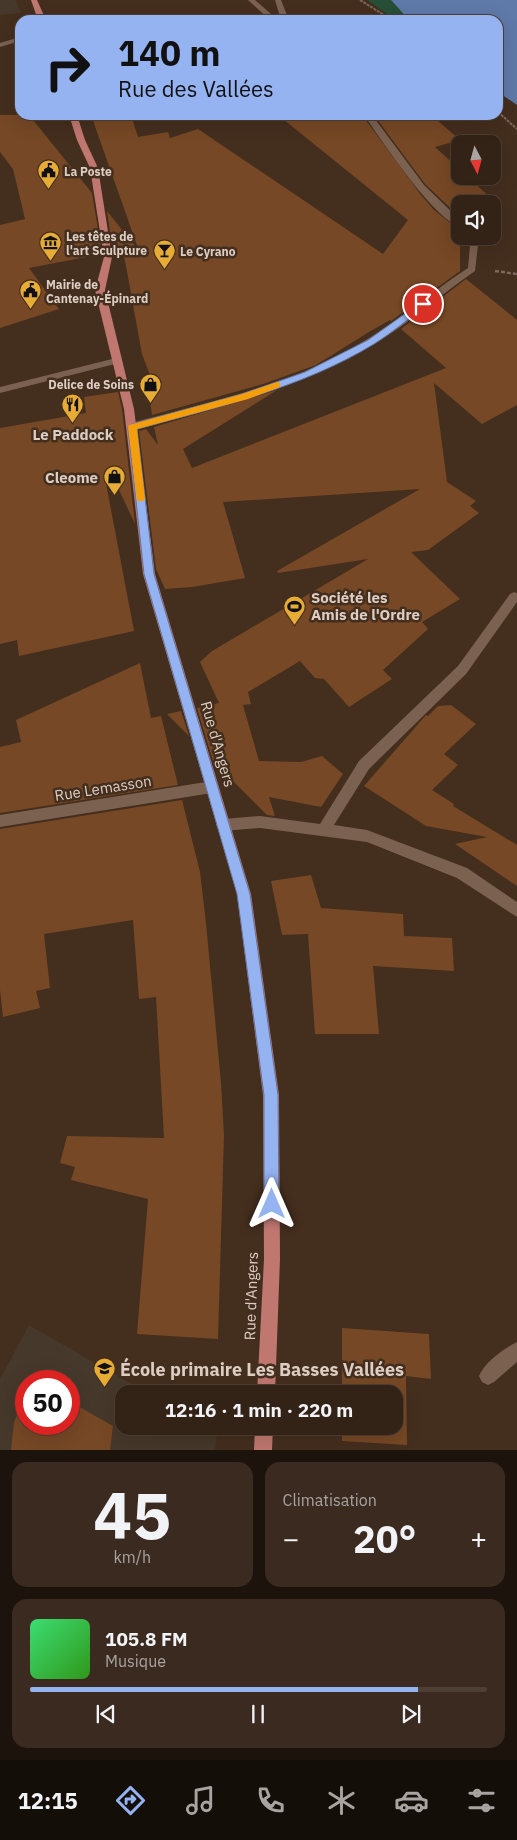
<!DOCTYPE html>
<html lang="fr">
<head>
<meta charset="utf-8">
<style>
  :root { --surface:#332216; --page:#3b2a1f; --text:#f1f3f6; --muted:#a9a4a1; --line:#4e3f35; --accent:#95b2f1 }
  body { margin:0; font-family:"IBM Plex Sans",sans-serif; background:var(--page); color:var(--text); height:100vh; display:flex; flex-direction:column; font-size:19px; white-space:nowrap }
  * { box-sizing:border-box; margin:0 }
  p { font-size:16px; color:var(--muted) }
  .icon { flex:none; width:28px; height:28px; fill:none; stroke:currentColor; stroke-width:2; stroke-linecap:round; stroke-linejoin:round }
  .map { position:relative; height:1450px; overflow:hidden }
  .sheet { display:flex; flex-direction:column; gap:12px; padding:12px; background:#1c130c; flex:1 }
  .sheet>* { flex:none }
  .banner { position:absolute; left:15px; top:15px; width:488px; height:105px; border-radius:15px; box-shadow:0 5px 20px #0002,0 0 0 1px var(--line); background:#95b2f1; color:#111; overflow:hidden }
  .needle { width:32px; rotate:174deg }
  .tools { position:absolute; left:451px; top:135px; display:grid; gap:10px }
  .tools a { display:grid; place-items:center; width:50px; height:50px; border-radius:10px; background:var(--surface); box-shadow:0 5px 20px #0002,0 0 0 1px var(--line); font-size:25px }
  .speed { position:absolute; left:15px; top:1370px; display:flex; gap:10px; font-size:25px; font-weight:700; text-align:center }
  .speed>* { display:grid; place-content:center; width:65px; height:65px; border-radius:50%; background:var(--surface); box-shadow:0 5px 20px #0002,0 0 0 1px var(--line); line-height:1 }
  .speed .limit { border:8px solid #d22; background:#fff; color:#111 }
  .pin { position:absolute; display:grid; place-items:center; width:42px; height:42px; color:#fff; margin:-21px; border:2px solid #fff; border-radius:50%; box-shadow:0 1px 5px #0007 }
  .me { position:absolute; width:55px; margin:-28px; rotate:0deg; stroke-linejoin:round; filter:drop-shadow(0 0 4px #0008) }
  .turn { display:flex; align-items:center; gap:18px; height:105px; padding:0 20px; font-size:22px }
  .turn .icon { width:65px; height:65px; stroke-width:2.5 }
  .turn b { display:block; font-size:35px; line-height:42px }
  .big { font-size:38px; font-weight:700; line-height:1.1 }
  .sheet .tile { flex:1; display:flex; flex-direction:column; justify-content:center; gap:8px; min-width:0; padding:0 18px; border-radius:15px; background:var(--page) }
  .sheet .dial { align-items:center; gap:0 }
  .dial b { font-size:65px; line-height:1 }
  .song { display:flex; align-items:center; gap:15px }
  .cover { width:60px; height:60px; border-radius:8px; background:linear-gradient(135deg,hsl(140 70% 55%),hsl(110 70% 35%)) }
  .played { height:5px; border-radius:2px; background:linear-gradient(90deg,var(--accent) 85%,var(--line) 85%) }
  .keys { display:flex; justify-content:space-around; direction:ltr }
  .heat { display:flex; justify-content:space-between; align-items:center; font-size:28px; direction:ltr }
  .sheet .tiles { flex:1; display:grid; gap:12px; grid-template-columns:1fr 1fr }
  .tile:last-child { grid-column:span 2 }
  .trip { position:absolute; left:115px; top:1385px; width:288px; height:50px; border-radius:15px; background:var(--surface); box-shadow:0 5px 20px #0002,0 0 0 1px var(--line); font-weight:700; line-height:50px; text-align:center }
  .menu { display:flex; height:80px; justify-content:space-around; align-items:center; background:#140e09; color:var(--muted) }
  .menu .icon { width:35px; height:35px }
  .menu .on { color:var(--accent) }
  .menu b { font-size:22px; color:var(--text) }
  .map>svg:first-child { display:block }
  .education { fill:#46382a; fill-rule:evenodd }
  .green { fill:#274e36 }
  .water { fill:#5f79a8 }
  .building { fill:#764825 }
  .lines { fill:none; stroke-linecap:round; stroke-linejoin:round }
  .path-far1 { stroke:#7c685b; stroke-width:2; stroke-dasharray:3 1; stroke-linecap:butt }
  .path { stroke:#7c685b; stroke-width:2.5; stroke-dasharray:4 2; stroke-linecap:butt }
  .minor { fill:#7b6150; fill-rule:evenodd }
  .major { fill:#bf7770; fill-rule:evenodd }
  .route { fill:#95b2f1; stroke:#61749d }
  .slow { fill:#f59e0b }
  .labels { text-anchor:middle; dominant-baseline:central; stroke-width:5; stroke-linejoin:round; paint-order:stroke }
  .far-poi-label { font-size:12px; font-weight:bold; fill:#ddcec4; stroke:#442e1e; text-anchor:start }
  .poi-label { font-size:15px; font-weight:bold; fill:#ddcec4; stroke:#442e1e }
  .street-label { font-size:15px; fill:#ddcec4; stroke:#442e1e }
  .near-poi-label { font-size:18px; font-weight:bold; fill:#ddcec4; stroke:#442e1e; text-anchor:start }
</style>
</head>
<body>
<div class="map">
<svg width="517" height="1450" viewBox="0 0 517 1450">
  <rect width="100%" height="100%" fill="#442e1e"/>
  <g class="education">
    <path d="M0,0H15L22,13L0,15Z"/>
    <path d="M29,1325L149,1394H124V1426H206L217,1433L215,1450H0V1379ZM26,1381H69V1424H26Z"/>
  </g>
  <path class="green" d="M367,0H391L409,20L394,19Z"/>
  <path class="water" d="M391,0H517V105L498,92V20H409Z"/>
  <g class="building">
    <path d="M0,115H29L92,193L102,254L29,268L59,309L0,328V225L25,219L13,169L0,152Z"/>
    <path d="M91,115H131L138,137L168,132L170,138L198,129L383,254L408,220L278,115H362L421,195L434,210L453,225L460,238V271L391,321L390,320L369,332L316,365L263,384L152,415L148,387L154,386L142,354L123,250L113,252L107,211L139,251Z"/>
    <path d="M374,115H431L460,140L435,147L460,170V176H467L499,206L492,208V204H460V217L425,184Z"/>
    <path d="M466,279L517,320V405L482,424L434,383L447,482L476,501L470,506L479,513L428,550L411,552L460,599L422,622L428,629L383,670L392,679L349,707L324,679L315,678L300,661L248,692L251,704L243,705L259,761L301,762L322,756L343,774L321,807L269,797L275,816L267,815L213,761L197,708L219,703L200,662L212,651L368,559L278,573L277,571L420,489L223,502L245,578L192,587L165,589L156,569L139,431L146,429L158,445L154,427L277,390L183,449L192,468L446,368L401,329Z"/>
    <path d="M118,392L122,409L135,524L112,475L105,478L134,631L19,656L17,640L0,644V428L86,413L84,397Z"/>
    <path d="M140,663L151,718L161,716L178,785L0,813V747L21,742L16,720Z"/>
    <path d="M451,705L476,724L444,754L458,765L432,790L454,804L453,806L517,845V886L455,844L487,837L426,826L364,786L426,715L428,716L438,706Z"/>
    <path d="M181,711L189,736L167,714Z"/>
    <path d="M182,800L200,872L206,923L221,1083L224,1135L218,1339L137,1334L148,1199L71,1180L75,1167L60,1163L67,1136L164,1138L156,997L139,999L133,920L44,934L50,988L36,991L40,1008L3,1017L0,990V829Z"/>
    <path d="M311,875L321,908L403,914L404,936L452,938L454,971L373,966L379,1034H315L308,934L282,935L271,881Z"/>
    <path d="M342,1328L429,1334L431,1379L406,1376L407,1445L342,1441V1426H394V1394H342Z"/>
    <path d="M26,1395V1424H69V1401L113,1426L110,1450H11L14,1422Z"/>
  </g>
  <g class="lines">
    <g class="path-far1">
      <path d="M360,0L392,20"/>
      <path d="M498,112L517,129"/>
    </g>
    <path class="path" d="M495,271L517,274"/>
    <g class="minor">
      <path d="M248,0H255L278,20H270Z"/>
      <path d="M275,0H281L289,20H281Z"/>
      <path d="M20,37V41L0,47V43Z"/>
      <path d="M364,115H372L424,185L460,220V227C432,217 382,141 364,115Z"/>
      <path d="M465,236H473L478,245L475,271C441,294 410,323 374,344C299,388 215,408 132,431L127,427L128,424C200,404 275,389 342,354C387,330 425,296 468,268L470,245Z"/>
      <path d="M116,358L121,361L119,363L0,393V387Z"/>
      <path d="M514,592L517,593V602L466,674L369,769L334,825L367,830L467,868L517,902V917L457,878L367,842L260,828L223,831L218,829L216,825L218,821L223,819L260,816L320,824L359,761L458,666L510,594Z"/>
      <path d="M212,781L217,783L218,787L217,791L212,793L0,827V815Z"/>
      <path d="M517,1342V1362L494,1382L488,1385L482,1382L479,1376C484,1363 504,1348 517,1342Z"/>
    </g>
    <g class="major">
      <path d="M31,0H37L46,20H38Z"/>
      <path d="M69,115H77L85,140L98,168L112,257L105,290L134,409L155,574L251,894L279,1095L280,1259L275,1394H257L264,1259L263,1095L237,894L143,574L124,409L95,290L104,257L90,168L77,140Z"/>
      <path d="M255,1426H273L272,1450H254Z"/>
    </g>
  </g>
  <path class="route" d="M423,301L426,302V306C409,318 392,333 374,344C302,388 218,407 137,429L154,574L250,894L278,1095L279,1204L277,1210L272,1212L266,1210L264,1204V1095L237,894L144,574L128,427L132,424L242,394L305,372L368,340Z"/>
  <path class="slow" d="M277,382L280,383V387L248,399L137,429L145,499L144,501H137L128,427L129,425L242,394Z"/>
  <defs>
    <symbol id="civic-pin" viewBox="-11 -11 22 30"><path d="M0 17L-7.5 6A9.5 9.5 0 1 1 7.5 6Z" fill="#e7ac36" stroke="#442e1e"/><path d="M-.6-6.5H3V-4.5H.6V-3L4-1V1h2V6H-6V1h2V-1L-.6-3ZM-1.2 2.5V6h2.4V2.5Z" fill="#111"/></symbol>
    <symbol id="museum-pin" viewBox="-11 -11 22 30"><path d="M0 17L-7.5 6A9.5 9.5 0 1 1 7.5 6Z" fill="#e7ac36" stroke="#442e1e"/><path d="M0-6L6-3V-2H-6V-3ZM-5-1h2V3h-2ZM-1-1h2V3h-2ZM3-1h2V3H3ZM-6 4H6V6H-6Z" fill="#111"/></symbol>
    <symbol id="bar-pin" viewBox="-11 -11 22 30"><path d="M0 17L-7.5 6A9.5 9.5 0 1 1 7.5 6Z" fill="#e7ac36" stroke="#442e1e"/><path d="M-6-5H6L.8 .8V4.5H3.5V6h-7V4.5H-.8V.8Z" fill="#111"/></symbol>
    <symbol id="shop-pin" viewBox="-11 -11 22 30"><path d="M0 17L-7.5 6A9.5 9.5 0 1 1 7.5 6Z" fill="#e7ac36" stroke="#442e1e"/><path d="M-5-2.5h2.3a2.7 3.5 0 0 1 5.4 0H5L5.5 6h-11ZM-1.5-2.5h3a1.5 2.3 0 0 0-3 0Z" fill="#111"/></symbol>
    <symbol id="restaurant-pin" viewBox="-11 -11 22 30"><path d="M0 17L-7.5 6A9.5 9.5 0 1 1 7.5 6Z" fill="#e7ac36" stroke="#442e1e"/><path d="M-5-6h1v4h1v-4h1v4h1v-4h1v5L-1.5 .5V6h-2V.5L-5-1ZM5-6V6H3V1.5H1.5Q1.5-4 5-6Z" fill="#111"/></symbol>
    <symbol id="stadium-pin" viewBox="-11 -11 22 30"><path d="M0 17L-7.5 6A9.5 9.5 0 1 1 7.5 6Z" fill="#e7ac36" stroke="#442e1e"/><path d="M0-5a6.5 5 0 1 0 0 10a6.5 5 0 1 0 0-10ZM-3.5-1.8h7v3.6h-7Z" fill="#111"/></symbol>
    <symbol id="school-pin" viewBox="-11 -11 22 30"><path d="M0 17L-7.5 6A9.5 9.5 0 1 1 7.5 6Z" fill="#e7ac36" stroke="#442e1e"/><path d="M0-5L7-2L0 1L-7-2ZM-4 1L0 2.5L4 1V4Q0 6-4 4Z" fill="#111"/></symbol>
  </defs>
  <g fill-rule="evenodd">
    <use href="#civic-pin" x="36" y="158" width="25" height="34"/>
    <use href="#museum-pin" x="38" y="230" width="25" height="34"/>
    <use href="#bar-pin" x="152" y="238" width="25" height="34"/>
    <use href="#civic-pin" x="18" y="278" width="25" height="34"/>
    <use href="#shop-pin" x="138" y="372" width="25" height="34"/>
    <use href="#restaurant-pin" x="60" y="392" width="25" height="34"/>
    <use href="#shop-pin" x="102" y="464" width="25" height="34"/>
    <use href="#stadium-pin" x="282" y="594" width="25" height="34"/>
    <use href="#school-pin" x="92" y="1356" width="25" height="34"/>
  </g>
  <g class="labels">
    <g class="far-poi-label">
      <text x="64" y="171">La Poste</text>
      <text x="66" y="236">Les têtes de<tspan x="66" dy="14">l'art Sculpture</tspan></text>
      <text x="180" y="251">Le Cyrano</text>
      <text x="46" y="284">Mairie de<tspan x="46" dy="14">Cantenay-Épinard</tspan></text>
      <text x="134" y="384" text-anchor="end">Delice de Soins</text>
    </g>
    <g class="poi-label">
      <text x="73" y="434">Le Paddock</text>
      <text x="98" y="477" text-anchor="end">Cleome</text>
      <text x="311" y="597" text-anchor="start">Société les<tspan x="311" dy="17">Amis de l'Ordre</tspan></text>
    </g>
    <g class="street-label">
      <text transform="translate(218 744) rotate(74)">Rue d'Angers</text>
      <text transform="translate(103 788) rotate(-9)">Rue Lemasson</text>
      <text transform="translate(251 1296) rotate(-88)">Rue d'Angers</text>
    </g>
    <g class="near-poi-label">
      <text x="120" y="1369">École primaire Les Basses Vallées</text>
    </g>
  </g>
</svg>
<div class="tools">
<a><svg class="needle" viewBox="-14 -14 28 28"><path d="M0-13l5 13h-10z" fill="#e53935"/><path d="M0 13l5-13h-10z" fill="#a9a4a1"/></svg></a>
<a><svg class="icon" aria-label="sound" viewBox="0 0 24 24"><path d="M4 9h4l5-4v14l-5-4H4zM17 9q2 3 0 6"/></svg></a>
</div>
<div class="speed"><div class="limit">50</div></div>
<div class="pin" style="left:423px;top:304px;background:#d93025"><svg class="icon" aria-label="arrive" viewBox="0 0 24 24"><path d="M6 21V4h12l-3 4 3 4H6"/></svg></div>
<svg class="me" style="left:272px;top:1204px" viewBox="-20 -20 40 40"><path d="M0-17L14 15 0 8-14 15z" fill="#95b2f1" stroke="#fff" stroke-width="4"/></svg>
<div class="trip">12:16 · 1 min · 220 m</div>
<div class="banner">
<div class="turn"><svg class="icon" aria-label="right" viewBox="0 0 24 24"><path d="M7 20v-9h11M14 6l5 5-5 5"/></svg><div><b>140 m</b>Rue des Vallées</div></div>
</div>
</div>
<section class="sheet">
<div class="tiles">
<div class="tile dial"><b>45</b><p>km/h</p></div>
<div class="tile"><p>Climatisation</p>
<div class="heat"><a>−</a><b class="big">20°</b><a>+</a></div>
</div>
<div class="tile">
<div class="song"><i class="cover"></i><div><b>105.8 FM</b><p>Musique</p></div></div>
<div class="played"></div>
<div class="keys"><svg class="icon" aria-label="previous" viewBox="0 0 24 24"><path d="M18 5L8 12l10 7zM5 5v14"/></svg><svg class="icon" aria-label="pause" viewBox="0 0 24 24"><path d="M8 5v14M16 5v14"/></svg><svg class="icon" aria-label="next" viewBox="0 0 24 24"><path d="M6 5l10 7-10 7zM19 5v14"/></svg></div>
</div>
</div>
</section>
<nav class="menu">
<b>12:15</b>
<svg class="icon on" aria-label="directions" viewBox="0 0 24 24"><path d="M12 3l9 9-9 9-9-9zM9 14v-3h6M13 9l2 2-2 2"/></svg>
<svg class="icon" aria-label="music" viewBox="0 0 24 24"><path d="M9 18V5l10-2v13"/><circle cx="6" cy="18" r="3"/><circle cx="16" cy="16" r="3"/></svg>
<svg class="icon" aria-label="phone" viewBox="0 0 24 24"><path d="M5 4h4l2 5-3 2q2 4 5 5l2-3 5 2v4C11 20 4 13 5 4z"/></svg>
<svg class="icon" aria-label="climate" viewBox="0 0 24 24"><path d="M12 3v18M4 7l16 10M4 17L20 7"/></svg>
<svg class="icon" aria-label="car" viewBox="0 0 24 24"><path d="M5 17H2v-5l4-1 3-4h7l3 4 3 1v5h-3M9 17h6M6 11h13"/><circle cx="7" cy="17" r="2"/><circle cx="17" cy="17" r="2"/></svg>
<svg class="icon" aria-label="filters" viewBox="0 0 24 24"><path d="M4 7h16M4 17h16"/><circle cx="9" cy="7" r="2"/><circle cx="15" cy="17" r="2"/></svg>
</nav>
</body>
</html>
